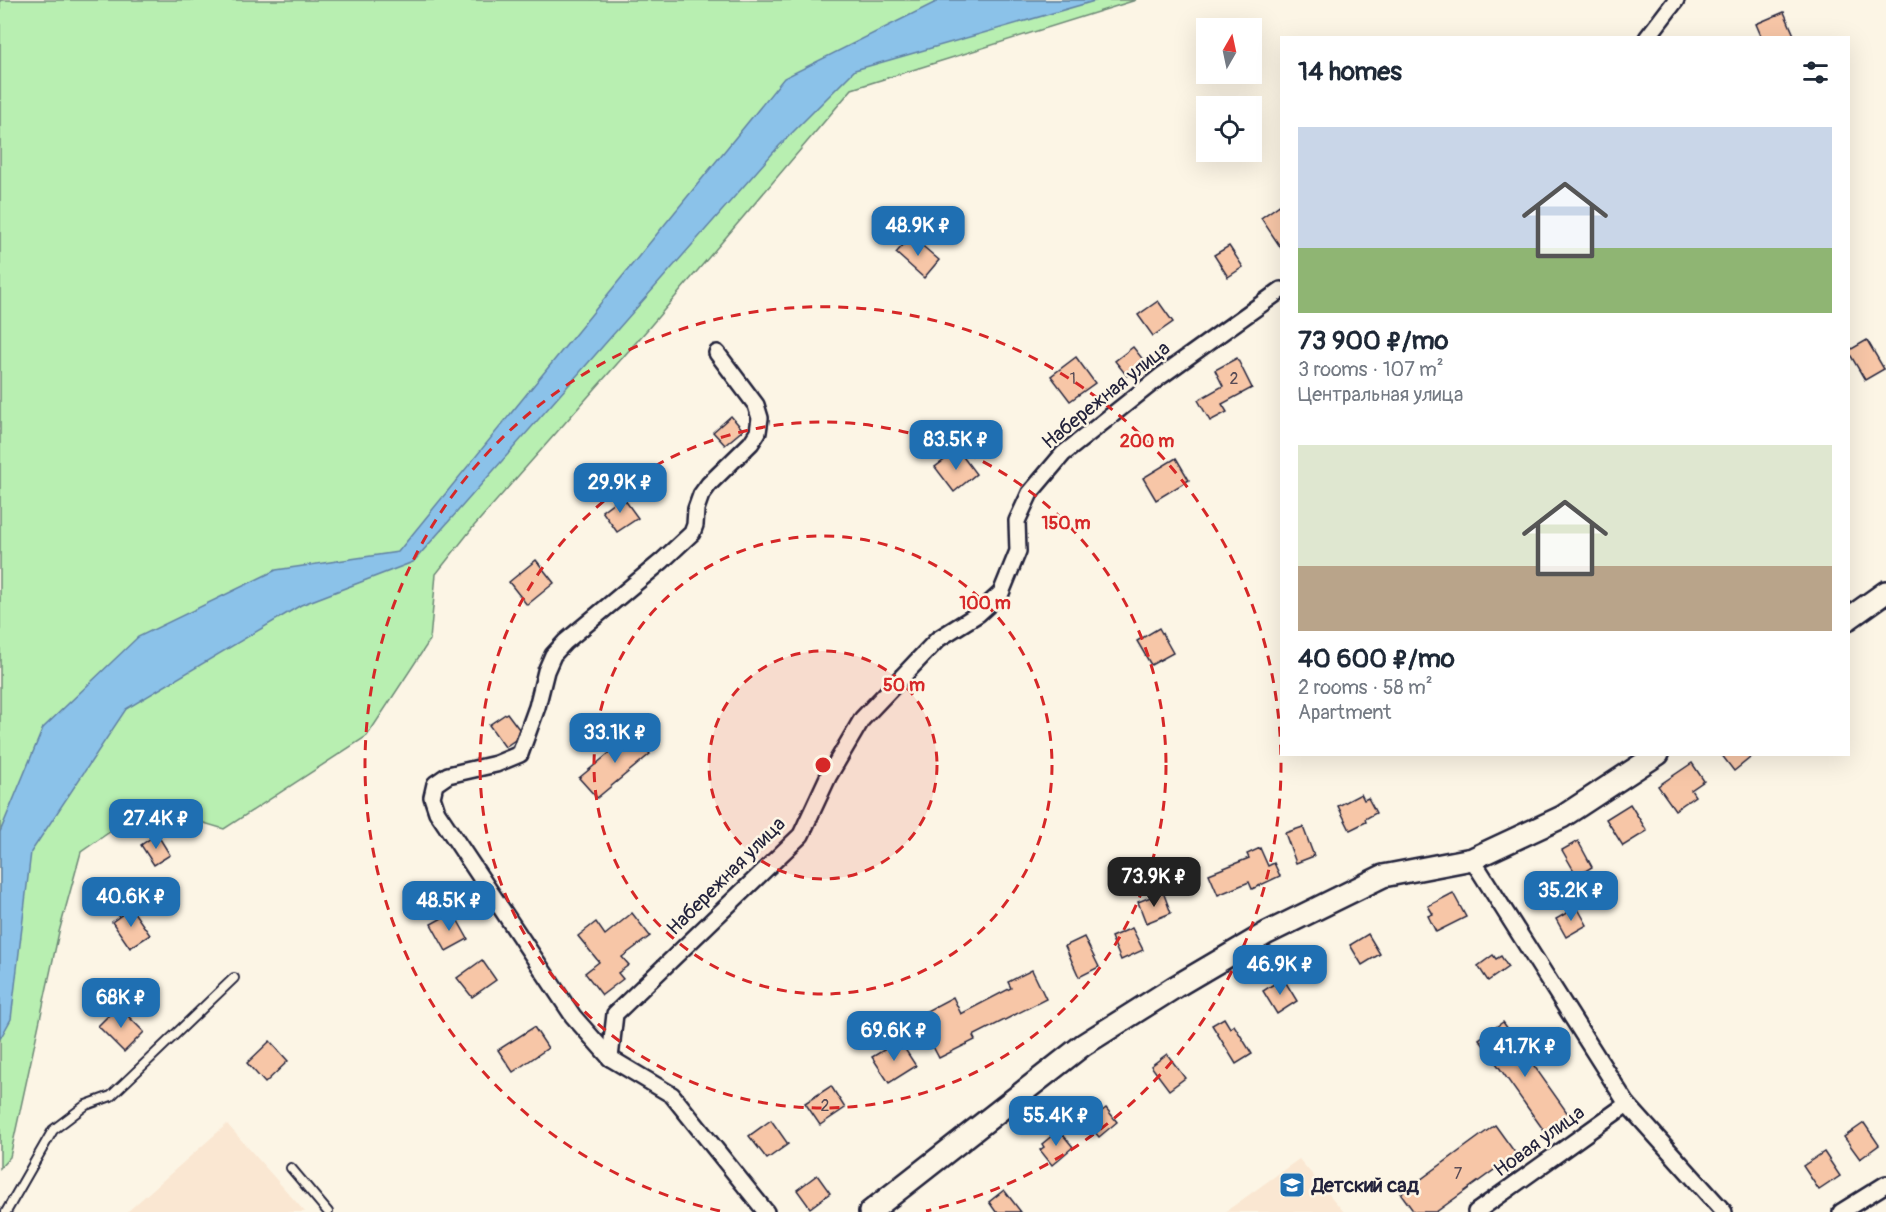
<!DOCTYPE html>
<html lang="en">
<head>
<meta charset="utf-8">
<style>
  :root { --surface:#fff; --page:#f2f2f3; --text:#1f2937; --muted:#747a83; --accent:#1f6fb2 }
  body { margin:0; font-family:Pangolin,sans-serif; background:var(--page); color:var(--text); height:100vh; display:flex; flex-direction:column; font-size:22px; white-space:nowrap }
  * { box-sizing:border-box; margin:0 }
  p { font-size:20px; color:var(--muted) }
  .icon { flex:none; width:33px; height:33px; fill:none; stroke:currentColor; stroke-width:2; stroke-linecap:round; stroke-linejoin:round }
  .map { position:relative; flex:1; overflow:hidden }
  .panel { position:absolute; left:1280px; top:36px; width:570px; height:720px; display:flex; flex-direction:column; background:var(--surface); border-radius:0px; box-shadow:0 6px 24px #0002 }
  .panel>* { flex:none }
  .needle { width:39px; rotate:9deg }
  .controls { position:absolute; left:1196px; top:18px; display:grid; gap:12px }
  .controls a { display:grid; place-items:center; width:66px; height:66px; border-radius:0px; background:var(--surface); box-shadow:0 6px 24px #0002; font-size:30px }
  .price { position:absolute; translate:-50% -51px; padding:0 14px; border-radius:12px; background:var(--accent); color:#fff; font-size:20px; line-height:39px; filter:drop-shadow(0 2px 3px #0008) }
  .price::after { content:''; position:absolute; left:50%; top:36px; width:18px; height:14px; margin-left:-9px; background:inherit; clip-path:polygon(0 0,100% 0,50% 100%) }
  .price.current { background:#222; color:#fff }
  ul { padding:0; list-style:none }
  li { display:grid; align-content:center; gap:12px; height:318px; padding:0 18px }
  li span { display:grid; place-items:center; height:186px; border-radius:0px; color:#555 }
  li>.icon { margin-inline-start:auto }
  span .icon { width:108px; height:108px; fill:#fffc; stroke-width:1 }
  li b { font-size:26px }
  h2 { display:flex; justify-content:space-between; align-items:center; height:72px; padding:0 18px; font-size:26px }
  .map>svg:first-child { display:block }
</style>
</head>
<body>
<div class="map">
<svg width="1886" height="1212" viewBox="0 0 1886 1212">
  <rect width="100%" height="100%" fill="#fcf5e5"/>
  <filter id="ink" filterUnits="userSpaceOnUse"><feTurbulence type="fractalNoise" baseFrequency=".0167" numOctaves="2"/><feDisplacementMap in="SourceGraphic" scale="12" xChannelSelector="R" yChannelSelector="G"/><feConvolveMatrix kernelMatrix="1 2 1 2 8 2 1 2 1" color-interpolation-filters="sRGB"/></filter>
  <g filter="url(#ink)">
    <g fill="#fae7d2">
      <polygon points="227,1124 305,1212 127,1212"/>
      <polygon points="1299,1159 1344,1212 1225,1212"/>
    </g>
    <polygon fill="#b8efb1" stroke="#6d8876" stroke-width="1.5" points="0,0 1136,0 852,89 647,330 474,526 436,574 430,640 367,736 224,829 147,806 81,852 59,932 10,1157 0,1168"/>
    <polygon fill="#8bc2e9" stroke="#6182a3" stroke-width="1.5" points="940,0 1098,0 855,70 779,146 413,562 301,605 126,709 31,852 11,1019 0,1039 0,832 43,728 138,637 276,570 398,552 784,78"/>
    <g fill="#f7c6a7" stroke="#22223b" stroke-width="1.5">
      <polygon points="1784,12 1794,35 1788,38 1762,38 1756,24"/>
      <polygon points="1281,204 1281,248 1261,218"/>
      <polygon points="911,236 939,260 924,278 896,253"/>
      <polygon points="1229,246 1243,267 1228,277 1214,255"/>
      <polygon points="1158,301 1173,322 1153,336 1138,315"/>
      <polygon points="1867,340 1884,369 1865,380 1848,351"/>
      <polygon points="1133,347 1145,362 1127,376 1115,361"/>
      <polygon points="1076,357 1095,383 1070,401 1051,376"/>
      <polygon points="1237,358 1252,388 1222,404 1227,412 1210,421 1198,400 1223,386 1215,370"/>
      <polygon points="731,416 743,430 725,445 713,432"/>
      <polygon points="958,450 976,474 954,492 935,467"/>
      <polygon points="1176,458 1189,480 1156,500 1143,478"/>
      <polygon points="622,496 638,518 617,532 602,511"/>
      <polygon points="536,560 554,583 527,605 509,582"/>
      <polygon points="1159,628 1173,653 1151,665 1137,641"/>
      <polygon points="507,713 519,729 515,740 505,747 489,725"/>
      <polygon points="629,728 650,754 597,798 579,778 613,750 609,745"/>
      <polygon points="1721,754 1755,754 1734,771"/>
      <polygon points="1692,763 1704,781 1691,790 1695,796 1675,810 1658,786"/>
      <polygon points="1361,794 1364,800 1368,798 1376,813 1365,819 1366,822 1350,830 1338,806"/>
      <polygon points="1630,804 1647,831 1623,846 1606,819"/>
      <polygon points="1303,827 1314,856 1296,863 1285,833"/>
      <polygon points="157,834 170,855 154,865 141,845"/>
      <polygon points="1578,841 1592,867 1577,876 1562,850"/>
      <polygon points="1260,848 1268,866 1274,863 1280,876 1252,889 1249,882 1218,895 1209,874 1249,858 1247,854"/>
      <polygon points="1163,892 1171,913 1146,923 1138,902"/>
      <polygon points="1453,893 1466,917 1436,932 1428,916 1433,914 1428,906"/>
      <polygon points="1577,907 1587,925 1566,937 1556,919"/>
      <polygon points="131,908 150,935 130,948 112,922"/>
      <polygon points="453,912 468,939 446,951 431,924"/>
      <polygon points="632,913 650,936 622,957 629,965 618,973 623,979 602,995 585,973 599,962 578,936 596,922 605,935"/>
      <polygon points="1132,928 1143,950 1121,960 1111,937"/>
      <polygon points="1368,934 1380,954 1362,965 1350,945"/>
      <polygon points="1084,937 1099,967 1079,977 1065,946"/>
      <polygon points="1493,955 1496,959 1501,956 1508,967 1488,981 1478,966"/>
      <polygon points="482,960 496,980 472,997 457,978"/>
      <polygon points="1032,970 1046,999 973,1036 975,1040 939,1058 917,1016 953,997 961,1014 1011,988 1008,982"/>
      <polygon points="1283,978 1297,1001 1277,1014 1263,991"/>
      <polygon points="118,1006 144,1032 124,1052 98,1026"/>
      <polygon points="1224,1018 1230,1028 1234,1025 1252,1054 1236,1064 1212,1025"/>
      <polygon points="1503,1022 1571,1118 1547,1135 1479,1039"/>
      <polygon points="534,1027 548,1048 513,1072 498,1050"/>
      <polygon points="270,1041 288,1061 265,1083 247,1063"/>
      <polygon points="894,1044 898,1049 903,1046 916,1066 889,1083 872,1057"/>
      <polygon points="1167,1054 1185,1078 1169,1090 1151,1066"/>
      <polygon points="831,1086 845,1108 820,1125 805,1103"/>
      <polygon points="1106,1108 1117,1122 1099,1137 1087,1123"/>
      <polygon points="771,1120 788,1144 767,1159 749,1136"/>
      <polygon points="1864,1123 1879,1145 1860,1159 1844,1137"/>
      <polygon points="1495,1125 1516,1154 1436,1212 1414,1212 1401,1194"/>
      <polygon points="1059,1130 1073,1147 1052,1165 1040,1150 1044,1147 1042,1144"/>
      <polygon points="1824,1152 1840,1176 1819,1190 1803,1166"/>
      <polygon points="817,1175 830,1193 810,1208 797,1190"/>
      <polygon points="1004,1190 1021,1212 996,1212 989,1202"/>
    </g>
    <g fill="none" stroke-linecap="round" stroke-linejoin="round">
      <g stroke="#22223b" stroke-width="12">
        <g id="lane">
          <polyline points="291,1168 328,1212"/>
          <polyline points="6,1212 53,1130 86,1105 111,1096 234,978"/>
        </g>
      </g>
      <g stroke="#22223b" stroke-width="20">
        <g id="street">
          <polyline points="1647,38 1676,0"/>
          <polyline points="717,353 756,405 760,418 758,432 751,443 709,484 701,495 696,509 695,525 692,533 662,561 565,642 553,655 546,671 537,707 520,754 496,764 448,775 435,784 432,797 437,812 573,1016 610,1058 672,1095 766,1212"/>
          <polyline points="1472,859 1627,1104 1724,1212"/>
          <polyline points="610,1058 615,1014 801,835 828,777 862,719 938,639 978,614 1001,593 1018,551 1017,521 1030,493 1063,454 1161,376 1281,290"/>
          <polyline points="1476,1212 1627,1104"/>
          <polyline points="1841,1212 1886,1184"/>
        </g>
      </g>
      <g stroke="#22223b" stroke-width="26">
        <g id="secondary">
          <polyline points="1848,619 1886,592"/>
          <polyline points="870,1212 1083,1045 1175,987 1267,933 1383,876 1472,859 1562,817 1658,754"/>
        </g>
      </g>
      <use href="#lane" stroke="#fcf5e5" stroke-width="8"/>
      <use href="#street" stroke="#fcf5e5" stroke-width="15"/>
      <use href="#secondary" stroke="#fcf5e5" stroke-width="21"/>
    </g>
  </g>
  <circle cx="823" cy="765" r="114" fill="#d62828" fill-opacity=".12"/>
  <g fill="none" stroke="#d62828" stroke-width="3" stroke-dasharray="10 8">
    <circle cx="823" cy="765" r="114"/>
    <circle cx="823" cy="765" r="229"/>
    <circle cx="823" cy="765" r="343"/>
    <path d="M720 1211A458 458 0 1 1 926 1211"/>
  </g>
  <defs>
    <g id="school-square" transform="scale(1.35)"><rect x="-9" y="-9" width="18" height="18" rx="4" fill="#1f6fb2" stroke="#fcf5e5"/><path d="M0-5L7-2L0 1L-7-2ZM-4 1L0 2.5L4 1V4Q0 6-4 4Z" fill="#fff"/></g>
  </defs>
  <g fill-rule="evenodd">
    <use href="#school-square" x="1292" y="1185"/>
  </g>
  <g text-anchor="middle" dominant-baseline="central" stroke-width="5" stroke-linejoin="round" paint-order="stroke">
    <g font-size="16" fill="#574b56">
      <text x="1073" y="379">1</text>
      <text x="1234" y="379">2</text>
      <text x="825" y="1106">2</text>
      <text x="1458" y="1174">7</text>
    </g>
    <g font-size="20" fill="#22223b" stroke="#fcf5e5">
      <text transform="translate(1106 395) rotate(-39)">Набережная улица</text>
      <text transform="translate(726 876) rotate(-45)">Набережная улица</text>
      <text transform="translate(1539 1141) rotate(-36)">Новая улица</text>
    </g>
    <g font-size="20" font-weight="bold" fill="#22223b" stroke="#fcf5e5" text-anchor="start">
      <text x="1312" y="1185">Детский сад</text>
    </g>
  </g>
  <circle cx="823" cy="765" r="9" fill="#d62828" stroke="#fcf5e5" stroke-width="3"/>
  <g font-size="18" text-anchor="middle" font-weight="bold" fill="#d62828" stroke="#fcf5e5" stroke-width="5" stroke-linejoin="round" paint-order="stroke">
    <text x="1147" y="447">200 m</text>
    <text x="1066" y="529">150 m</text>
    <text x="985" y="609">100 m</text>
    <text x="904" y="691">50 m</text>
  </g>
</svg>
<div class="controls">
<a><svg class="needle" viewBox="-14 -14 28 28"><path d="M0-13l5 13h-10z" fill="#e53935"/><path d="M0 13l5-13h-10z" fill="#747a83"/></svg></a>
<a><svg class="icon" aria-label="locate" viewBox="0 0 24 24"><circle cx="12" cy="12" r="6"/><path d="M12 2v4M12 18v4M2 12h4M18 12h4"/></svg></a>
</div>
<b class="price" style="left:918px;top:257px">48.9K ₽</b>
<b class="price" style="left:956px;top:471px">83.5K ₽</b>
<b class="price" style="left:620px;top:514px">29.9K ₽</b>
<b class="price" style="left:615px;top:764px">33.1K ₽</b>
<b class="price" style="left:156px;top:850px">27.4K ₽</b>
<b class="price current" style="left:1154px;top:908px">73.9K ₽</b>
<b class="price" style="left:1571px;top:922px">35.2K ₽</b>
<b class="price" style="left:131px;top:928px">40.6K ₽</b>
<b class="price" style="left:449px;top:932px">48.5K ₽</b>
<b class="price" style="left:1280px;top:996px">46.9K ₽</b>
<b class="price" style="left:121px;top:1029px">68K ₽</b>
<b class="price" style="left:894px;top:1062px">69.6K ₽</b>
<b class="price" style="left:1525px;top:1078px">41.7K ₽</b>
<b class="price" style="left:1056px;top:1147px">55.4K ₽</b>
<section class="panel">
<h2>14 homes<svg class="icon" aria-label="filters" viewBox="0 0 24 24"><path d="M4 7h16M4 17h16"/><circle cx="9" cy="7" r="2"/><circle cx="15" cy="17" r="2"/></svg></h2>
<ul>
<li><span style="background:linear-gradient(#c9d6e8 65%,#8fb573 0)"><svg class="icon" aria-label="home" viewBox="0 0 24 24"><path d="M3 11l9-7 9 7M6 9v11h12V9"/></svg></span><div><b>73 900 ₽/mo</b><p>3 rooms · 107 m²</p><p>Центральная улица</p></div></li>
<li><span style="background:linear-gradient(#dfe7d0 65%,#b9a48a 0)"><svg class="icon" aria-label="home" viewBox="0 0 24 24"><path d="M3 11l9-7 9 7M6 9v11h12V9"/></svg></span><div><b>40 600 ₽/mo</b><p>2 rooms · 58 m²</p><p>Apartment</p></div></li>
</ul>
</section>
</div>
</body>
</html>
